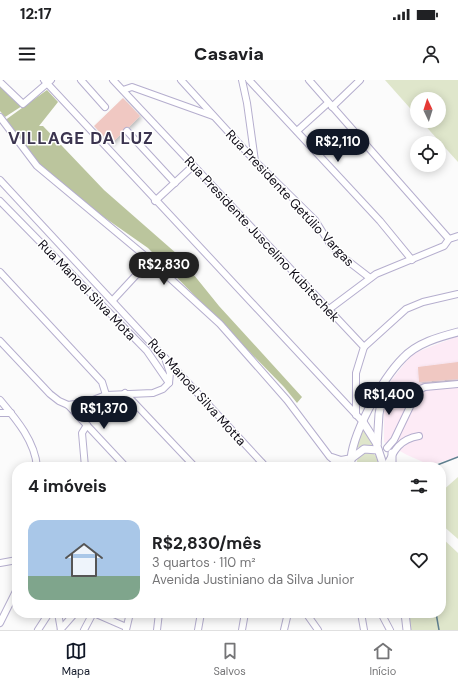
<!DOCTYPE html>
<html lang="pt">
<head>
<meta charset="utf-8">
<style>
  :root { --surface:#fff; --page:#f6f6f6; --text:#202124; --muted:#757577; --line:#e0e0e0; --accent:#111827 }
  body { margin:0; font-family:"DM Sans",sans-serif; background:var(--page); color:var(--text); height:100vh; display:flex; flex-direction:column; font-size:15px; white-space:nowrap }
  * { box-sizing:border-box; margin:0 }
  p { font-size:13px; color:var(--muted) }
  .icon { flex:none; width:22px; height:22px; fill:none; stroke:currentColor; stroke-width:2; stroke-linecap:round; stroke-linejoin:round }
  .map { position:relative; flex:1; overflow:hidden }
  .drawer { position:absolute; left:12px; top:382px; width:434px; height:156px; display:flex; flex-direction:column; background:var(--surface); border-radius:16px; box-shadow:0 2px 10px #0003 }
  .drawer>* { flex:none }
  .needle { width:26px; rotate:356deg }
  .fabs { position:absolute; left:410px; top:12px; display:grid; gap:8px }
  .fabs a { display:grid; place-items:center; width:36px; height:36px; border-radius:50%; background:var(--surface); box-shadow:0 2px 10px #0003; font-size:20px }
  .price { position:absolute; translate:-50% -34px; padding:0 9px; border-radius:14px; background:var(--accent); color:#fff; font-size:13px; line-height:26px; filter:drop-shadow(0 1px 2px #0008) }
  .price::after { content:''; position:absolute; left:50%; top:24px; width:12px; height:9px; margin-left:-6px; background:inherit; clip-path:polygon(0 0,100% 0,50% 100%) }
  .price.selected { background:#222; color:#fff }
  ul { padding:0; list-style:none }
  li { display:flex; align-items:center; gap:12px; height:100px; padding:0 16px }
  li+li { border-top:1px solid var(--line) }
  li span { display:grid; place-items:center; flex:none; width:112px; height:80px; border-radius:12px; color:#555 }
  li>.icon { margin-inline-start:auto }
  span .icon { width:48px; height:48px; fill:#fffc; stroke-width:1 }
  li b { font-size:17px }
  h2 { display:flex; justify-content:space-between; align-items:center; height:48px; padding:0 16px; font-size:17px }
  .status { display:flex; justify-content:space-between; align-items:center; height:28px; padding:0 20px; background:var(--surface); direction:ltr }
  .status svg { height:11px; fill:currentColor }
  header { display:flex; justify-content:space-between; align-items:center; height:52px; padding:0 16px; background:var(--surface); font-size:18px; font-weight:800 }
  .tabs { display:flex; justify-content:space-around; align-items:center; height:56px; border-top:1px solid var(--line); background:var(--surface); font-size:11px; color:var(--muted) }
  .tabs a { display:grid; justify-items:center; gap:2px }
  .tabs .selected { color:var(--accent) }
  .map>svg:first-child { display:block }
</style>
</head>
<body>
<div class="status"><b>12:17</b><svg viewBox="0 0 49 12"><path d="M0 12V9h3v3zM5 12V6h3v6zM10 12V3h3v9zM15 12V0h3v12zM26 1h20v11H26zM47 4h2v5h-2z"/></svg></div>
<header><svg class="icon" aria-label="menu" viewBox="0 0 24 24"><path d="M4 6h16M4 12h16M4 18h16"/></svg>Casavia<svg class="icon" aria-label="person" viewBox="0 0 24 24"><circle cx="12" cy="8" r="4"/><path d="M4 21q1-7 8-7t8 7"/></svg></header>
<div class="map">
<svg width="458" height="550" viewBox="0 0 458 550">
  <defs>
    <filter id="shadow"><feDropShadow dx="2" dy="2" stdDeviation="2" flood-color="#0004"/></filter>
  </defs>
  <rect width="100%" height="100%" fill="#fbfbfb"/>
  <polygon fill="#fdebf6" points="458,256 458,377 430,385 407,375 384,362 384,333 390,302 412,274"/>
  <g fill="#dfe6cb">
    <polygon points="385,0 458,0 458,82 421,41 439,41 439,19 417,19 417,36"/>
    <polygon points="363,348 374,365 355,368"/>
    <polygon points="372,372 376,376 379,387 356,387 358,376 362,373"/>
    <polygon points="458,397 458,459 441,444 441,412"/>
    <polygon points="441,457 458,473 458,550 411,550 408,533 441,533"/>
  </g>
  <g fill="#bbc59d">
    <polygon points="0,6 22,26 5,37 0,31"/>
    <polygon points="47,10 58,22 39,46 43,46 104,110 177,174 219,226 302,317 297,323 284,307 148,168 78,119 39,85 4,41"/>
  </g>
  <g fill="none" stroke-linecap="round" stroke-linejoin="round">
    <g stroke="#608090" stroke-width="1.5">
      <polyline points="432,387 458,377"/>
      <polyline points="436,533 439,550"/>
    </g>
  </g>
  <g fill="#f0c8c2" filter="url(#shadow)">
    <polygon points="123,18 140,36 129,47 124,48 123,52 111,64 94,46"/>
    <polygon points="458,282 458,299 419,302 418,287"/>
  </g>
  <g fill="none" stroke-linecap="round" stroke-linejoin="round">
    <g stroke="#b5aece" stroke-width="8">
      <g id="minor">
        <polyline points="44,0 363,342"/>
        <polyline points="81,0 105,27"/>
        <polyline points="113,0 364,267 356,293 356,335"/>
        <polyline points="181,0 255,81 315,140 330,164 344,178 370,198"/>
        <polyline points="242,0 247,23 255,81"/>
        <polyline points="249,0 380,141 412,180"/>
        <polyline points="309,0 449,159"/>
        <polyline points="0,2 23,24 51,0"/>
        <polyline points="123,10 132,7 213,36"/>
        <polyline points="332,27 360,0"/>
        <polyline points="0,37 37,86 150,180 220,244 287,320 330,377 342,387"/>
        <polyline points="127,51 175,103"/>
        <polyline points="297,51 328,23"/>
        <polyline points="0,100 266,387"/>
        <polyline points="0,121 147,271 169,303"/>
        <polyline points="155,121 193,86"/>
        <polyline points="0,192 102,302 106,315"/>
        <polyline points="113,220 150,180"/>
        <polyline points="328,230 376,194 444,166 449,159 458,156"/>
        <polyline points="0,261 50,314 59,321 68,325 126,387"/>
        <polyline points="364,267 406,229 423,222 458,214"/>
        <polyline points="125,313 195,387"/>
        <path d="M 0,320 C 16,339 35,361 37,387"/>
        <polyline points="68,325 88,322 106,315 153,313 163,309 169,303 170,293 165,278"/>
        <polyline points="0,333 11,333"/>
        <polyline points="387,368 394,360 418,310 425,307 458,304"/>
        <polyline points="332,377 341,380 352,378"/>
        <polyline points="85,387 82,353 87,345"/>
        <polyline points="255,387 262,383"/>
        <path d="M 386,387 C 394,370 400,359 419,356"/>
        <polyline points="0,483 17,480"/>
        <polyline points="58,533 61,550"/>
        <polyline points="94,533 126,547"/>
        <polyline points="306,533 318,550"/>
        <polyline points="361,533 364,550"/>
        <polyline points="381,533 390,550"/>
        <polyline points="0,543 17,509"/>
        <polyline points="61,549 75,533"/>
        <polyline points="38,550 49,533"/>
        <polyline points="84,550 93,533"/>
        <polyline points="126,550 130,533"/>
        <polyline points="157,550 159,533"/>
        <polyline points="198,550 201,533"/>
        <polyline points="242,550 245,533"/>
        <polyline points="284,550 288,533"/>
      </g>
    </g>
    <g stroke="#b5aece" stroke-width="9">
      <g id="major">
        <polyline points="363,342 377,364"/>
        <polyline points="392,373 392,387"/>
        <polyline points="352,378 364,369 378,370"/>
        <path d="M 351,387 C 348,359 383,298 403,278 C 417,263 439,257 458,252"/>
        <polyline points="384,387 377,366 379,334 384,308"/>
        <polyline points="405,533 407,550"/>
      </g>
    </g>
    <use href="#minor" stroke="#fff" stroke-width="6"/>
    <use href="#major" stroke="#fff" stroke-width="7"/>
  </g>
  <g text-anchor="middle" dominant-baseline="central" stroke-width="3" stroke-linejoin="round" paint-order="stroke">
    <g font-size="13" fill="#0e0b16" stroke="#fff">
      <text transform="translate(290 118) rotate(47)">Rua Presidente Getúlio Vargas</text>
      <text transform="translate(262 159) rotate(47)">Rua Presidente Juscelino Kubitschek</text>
      <text transform="translate(87 210) rotate(46)">Rua Manoel Silva Mota</text>
      <text transform="translate(197 312) rotate(48)">Rua Manoel Silva Motta</text>
    </g>
    <g font-size="17" font-weight="bold" letter-spacing="1" fill="#3b344f" stroke="#fff">
      <text x="81" y="58">VILLAGE DA LUZ</text>
    </g>
  </g>
</svg>
<div class="fabs">
<a><svg class="needle" viewBox="-14 -14 28 28"><path d="M0-13l5 13h-10z" fill="#e53935"/><path d="M0 13l5-13h-10z" fill="#757577"/></svg></a>
<a><svg class="icon" aria-label="locate" viewBox="0 0 24 24"><circle cx="12" cy="12" r="6"/><path d="M12 2v4M12 18v4M2 12h4M18 12h4"/></svg></a>
</div>
<b class="price" style="left:338px;top:83px">R$2,110</b>
<b class="price selected" style="left:164px;top:206px">R$2,830</b>
<b class="price" style="left:389px;top:336px">R$1,400</b>
<b class="price" style="left:104px;top:350px">R$1,370</b>
<section class="drawer">
<h2>4 imóveis<svg class="icon" aria-label="filters" viewBox="0 0 24 24"><path d="M4 7h16M4 17h16"/><circle cx="9" cy="7" r="2"/><circle cx="15" cy="17" r="2"/></svg></h2>
<ul>
<li><span style="background:linear-gradient(#a9c7e8 70%,#7fa58c 0)"><svg class="icon" aria-label="home" viewBox="0 0 24 24"><path d="M3 11l9-7 9 7M6 9v11h12V9"/></svg></span><div><b>R$2,830/mês</b><p>3 quartos · 110 m²</p><p>Avenida Justiniano da Silva Junior</p></div><svg class="icon" aria-label="heart" viewBox="0 0 24 24"><path d="M12 20l-8-8c-3-5 5-10 8-4 3-6 11-1 8 4z"/></svg></li>
</ul>
</section>
</div>
<nav class="tabs">
<a class="selected"><svg class="icon" aria-label="map" viewBox="0 0 24 24"><path d="M3 6l6-2 6 2 6-2v14l-6 2-6-2-6 2zM9 4v14M15 6v14"/></svg>Mapa</a>
<a><svg class="icon" aria-label="saved" viewBox="0 0 24 24"><path d="M7 4h10v16l-5-4-5 4z"/></svg>Salvos</a>
<a><svg class="icon" aria-label="home" viewBox="0 0 24 24"><path d="M3 11l9-7 9 7M6 9v11h12V9"/></svg>Início</a>
</nav>
</body>
</html>
